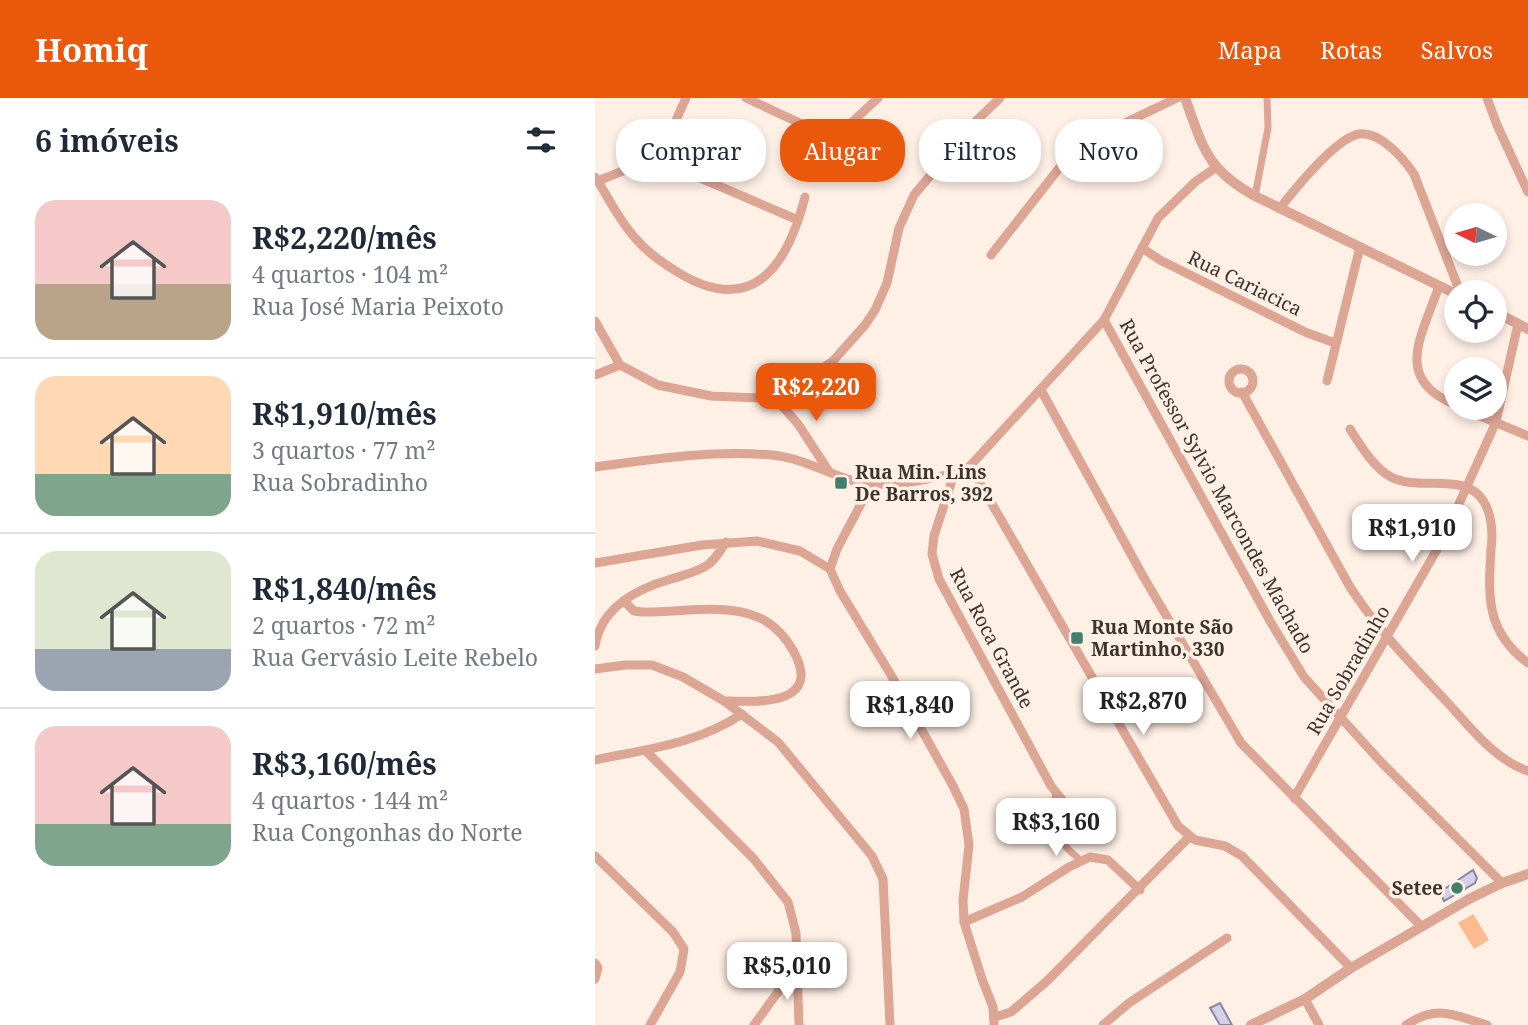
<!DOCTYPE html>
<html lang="pt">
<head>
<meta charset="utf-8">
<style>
  :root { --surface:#fff; --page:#f2f2f3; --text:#1f2937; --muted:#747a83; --line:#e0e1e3; --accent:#ea580c }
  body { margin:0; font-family:"Noto Serif",serif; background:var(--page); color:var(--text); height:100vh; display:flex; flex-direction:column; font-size:26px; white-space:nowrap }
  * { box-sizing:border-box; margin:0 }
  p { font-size:23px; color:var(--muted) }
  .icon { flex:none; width:38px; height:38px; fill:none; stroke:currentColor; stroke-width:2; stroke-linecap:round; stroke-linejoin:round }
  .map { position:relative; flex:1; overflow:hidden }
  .side { display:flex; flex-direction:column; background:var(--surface); width:595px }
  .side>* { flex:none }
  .guide { position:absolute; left:21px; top:21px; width:665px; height:63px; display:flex; gap:14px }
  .needle { width:46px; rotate:275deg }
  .controls { position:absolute; left:849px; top:105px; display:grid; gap:14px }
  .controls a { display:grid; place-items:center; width:63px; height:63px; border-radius:50%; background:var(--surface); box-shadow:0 4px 10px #0003; font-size:35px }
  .price { position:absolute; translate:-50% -60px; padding:0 16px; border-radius:14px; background:#fff; color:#222; font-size:23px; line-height:46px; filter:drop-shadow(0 2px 4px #0008) }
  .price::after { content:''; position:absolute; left:50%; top:42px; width:21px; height:16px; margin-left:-10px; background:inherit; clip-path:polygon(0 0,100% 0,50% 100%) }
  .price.on { background:var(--accent); color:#fff }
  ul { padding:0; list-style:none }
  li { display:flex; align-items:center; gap:21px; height:175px; padding:0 35px }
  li+li { border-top:2px solid var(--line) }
  li span { display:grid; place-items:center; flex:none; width:196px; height:140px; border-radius:21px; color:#555 }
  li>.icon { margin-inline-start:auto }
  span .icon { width:84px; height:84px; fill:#fffc; stroke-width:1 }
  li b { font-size:30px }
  h2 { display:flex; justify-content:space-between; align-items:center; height:84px; padding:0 35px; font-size:30px }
  .chip { padding:0 24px; border-radius:28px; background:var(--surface); box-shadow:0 4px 10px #0003; font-size:24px; line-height:63px }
  .chip.on { background:var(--accent); color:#fff }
  header { display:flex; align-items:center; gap:42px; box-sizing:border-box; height:98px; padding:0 35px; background:var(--accent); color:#fff }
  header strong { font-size:33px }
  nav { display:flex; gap:38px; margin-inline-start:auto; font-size:24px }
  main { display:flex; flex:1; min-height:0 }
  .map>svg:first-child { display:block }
</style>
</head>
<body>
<header>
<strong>Homiq</strong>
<nav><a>Mapa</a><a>Rotas</a><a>Salvos</a></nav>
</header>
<main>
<section class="side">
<h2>6 imóveis<svg class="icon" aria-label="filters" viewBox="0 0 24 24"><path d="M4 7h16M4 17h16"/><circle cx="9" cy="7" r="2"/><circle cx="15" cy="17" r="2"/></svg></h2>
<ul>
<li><span style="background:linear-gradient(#f6c9c9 60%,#b9a48a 0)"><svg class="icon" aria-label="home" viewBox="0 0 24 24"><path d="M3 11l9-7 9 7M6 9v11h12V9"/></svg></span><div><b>R$2,220/mês</b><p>4 quartos · 104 m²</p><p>Rua José Maria Peixoto</p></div></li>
<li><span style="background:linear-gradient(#ffd9b3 70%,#7fa58c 0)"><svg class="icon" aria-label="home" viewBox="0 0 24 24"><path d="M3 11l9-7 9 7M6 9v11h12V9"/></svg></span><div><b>R$1,910/mês</b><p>3 quartos · 77 m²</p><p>Rua Sobradinho</p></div></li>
<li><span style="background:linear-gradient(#dfe7d0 70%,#9aa5b1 0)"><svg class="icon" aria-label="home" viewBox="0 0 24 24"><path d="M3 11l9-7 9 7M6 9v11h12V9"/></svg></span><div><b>R$1,840/mês</b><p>2 quartos · 72 m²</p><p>Rua Gervásio Leite Rebelo</p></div></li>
<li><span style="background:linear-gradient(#f6c9c9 70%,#7fa58c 0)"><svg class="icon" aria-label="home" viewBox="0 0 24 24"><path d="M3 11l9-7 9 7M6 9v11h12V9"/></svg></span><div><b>R$3,160/mês</b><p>4 quartos · 144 m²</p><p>Rua Congonhas do Norte</p></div></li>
</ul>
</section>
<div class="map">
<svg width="933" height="927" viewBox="0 0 933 927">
  <rect width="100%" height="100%" fill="#fff0e6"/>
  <polygon fill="#fbbb8e" points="878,816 894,842 879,851 863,825"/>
  <g fill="#d2d0ea" stroke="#88879e" stroke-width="2">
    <polygon points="878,772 882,780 880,785 849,803 845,794"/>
    <polygon points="625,905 637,927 625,927 615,910"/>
  </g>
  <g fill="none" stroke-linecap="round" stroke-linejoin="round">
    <g stroke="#dca594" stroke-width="7">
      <polyline points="660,98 673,30 672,0"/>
      <path d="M 461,696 C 456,713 461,738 473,751 C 477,756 482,758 486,763"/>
    </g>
    <g stroke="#dca594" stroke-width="9">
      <path d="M 91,0 C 80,25 62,53 89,73 L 203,122"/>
      <polyline points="151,0 237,40 241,39 283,0"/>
      <polyline points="892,0 902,27 933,94"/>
      <path d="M 0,79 C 14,100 24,123 42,142 C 53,155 69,166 84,175 C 159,220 193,166 210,99"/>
      <polyline points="3,83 74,54"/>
      <path d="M 685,110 C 700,91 741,40 764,36 C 785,33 808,60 819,76 L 865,194"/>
      <polyline points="547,150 565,162 710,234 740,245"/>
      <polyline points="396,157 472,60 490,44 582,0"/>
      <path d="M 844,188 C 827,238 797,281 861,307"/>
      <polyline points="509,222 675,523 709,579 786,664 907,785"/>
      <polyline points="0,223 25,267 63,287 116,298 163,300 190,297 238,263 270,227 280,212 292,185 304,130 319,97 380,24 405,0"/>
      <circle cx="646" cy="283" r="12"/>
      <polyline points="0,277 25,267"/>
      <polyline points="732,283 765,149"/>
      <polyline points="446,292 548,478 646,645 826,828"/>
      <path d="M 647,294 L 755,489 C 783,532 817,567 852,604 C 875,629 900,662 933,673"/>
      <polyline points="180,300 203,326 233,372"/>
      <polyline points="866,310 933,338"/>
      <path d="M 755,331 C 766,348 778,369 796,379 C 825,394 872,373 889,404 C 897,417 898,436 896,451 C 893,499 891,534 933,565"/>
      <polyline points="375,368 583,728 600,742 630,748 647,758 756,870"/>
      <path d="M 0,369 C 58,361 118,352 177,357 C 207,360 231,375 259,383 C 289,392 347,381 375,368 L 509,222 L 563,120 L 600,84 L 620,70"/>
      <polyline points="359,376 339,438 337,456 344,481 456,688 473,709"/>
      <polyline points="276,387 242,451 235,471 245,493 296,577 358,688 369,711 374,747 368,802 369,824 387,881 398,909 399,927"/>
      <polyline points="0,465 107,447 162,443 205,453 235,471"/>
      <path d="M 29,503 L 39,513 L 47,514 C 85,515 130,504 165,520 C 180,527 191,540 199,554 C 227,607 165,604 131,603"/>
      <path d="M 0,548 C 6,510 39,492 73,482 C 87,477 102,475 114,466 C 121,460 126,452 131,444"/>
      <polyline points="0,571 30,567 57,567 88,579 129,603 183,644 277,758 288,781 295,927"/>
      <polyline points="51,653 158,760 193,804 201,835 204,927"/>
      <path d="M 0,662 C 52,651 102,646 147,616"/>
      <polyline points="699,700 848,441 901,324 923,226"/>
      <polyline points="0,758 78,834 89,851 85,874 55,927"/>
      <polyline points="369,824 427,799 474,769 495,759 513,762 545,792"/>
      <polyline points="0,865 3,870 0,881"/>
      <polyline points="710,901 724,927"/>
      <polyline points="400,919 416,914 452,883 594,739"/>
      <polyline points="159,927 203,866"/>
      <polyline points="508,927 534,905 632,840"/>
      <path d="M 811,927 C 843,906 858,917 892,927"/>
    </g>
    <g stroke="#dca594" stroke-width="10">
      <path d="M 590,0 C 608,49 611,71 660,98 L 861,196"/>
      <polyline points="900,214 933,231"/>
      <polyline points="656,927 710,901 756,870 874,801 907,785 933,776"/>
    </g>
  </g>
  <g fill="#41806e" stroke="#fff0e6" stroke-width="2.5">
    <rect x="239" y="378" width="14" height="14" rx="3.5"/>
    <rect x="475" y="533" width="14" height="14" rx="3.5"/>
    <circle cx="862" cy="790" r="7"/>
  </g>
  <g text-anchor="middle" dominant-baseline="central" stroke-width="7" stroke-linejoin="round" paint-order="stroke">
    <g font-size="19" fill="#3d342d" stroke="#fff0e6">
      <text transform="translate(650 185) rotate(26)">Rua Cariacica</text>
      <text transform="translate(622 388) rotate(61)">Rua Professor Sylvio Marcondes Machado</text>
      <text transform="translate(397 540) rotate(62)">Rua Roca Grande</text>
      <text transform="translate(753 572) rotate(-60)">Rua Sobradinho</text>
    </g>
    <g font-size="19" font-weight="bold" fill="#3d342d" stroke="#fff0e6" text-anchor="start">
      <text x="260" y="374">Rua Min. Lins<tspan x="260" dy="22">De Barros, 392</tspan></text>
      <text x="496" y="529">Rua Monte São<tspan x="496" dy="22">Martinho, 330</tspan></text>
      <text x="848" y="790" text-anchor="end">Setee</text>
    </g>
  </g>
</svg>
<div class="controls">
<a><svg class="needle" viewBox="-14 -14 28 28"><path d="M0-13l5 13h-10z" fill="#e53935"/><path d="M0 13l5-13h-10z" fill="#747a83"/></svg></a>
<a><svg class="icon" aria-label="locate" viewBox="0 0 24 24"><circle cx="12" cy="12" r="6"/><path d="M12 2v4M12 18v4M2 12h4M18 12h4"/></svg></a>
<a><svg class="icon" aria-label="layers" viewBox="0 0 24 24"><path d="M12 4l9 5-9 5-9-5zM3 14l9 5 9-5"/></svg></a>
</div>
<b class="price on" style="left:221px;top:325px">R$2,220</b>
<b class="price" style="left:817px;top:466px">R$1,910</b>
<b class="price" style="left:548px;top:639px">R$2,870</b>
<b class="price" style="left:315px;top:643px">R$1,840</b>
<b class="price" style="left:461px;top:760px">R$3,160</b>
<b class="price" style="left:192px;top:904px">R$5,010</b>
<div class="guide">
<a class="chip">Comprar</a>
<a class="chip on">Alugar</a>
<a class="chip">Filtros</a>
<a class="chip">Novo</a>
</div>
</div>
</main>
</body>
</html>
